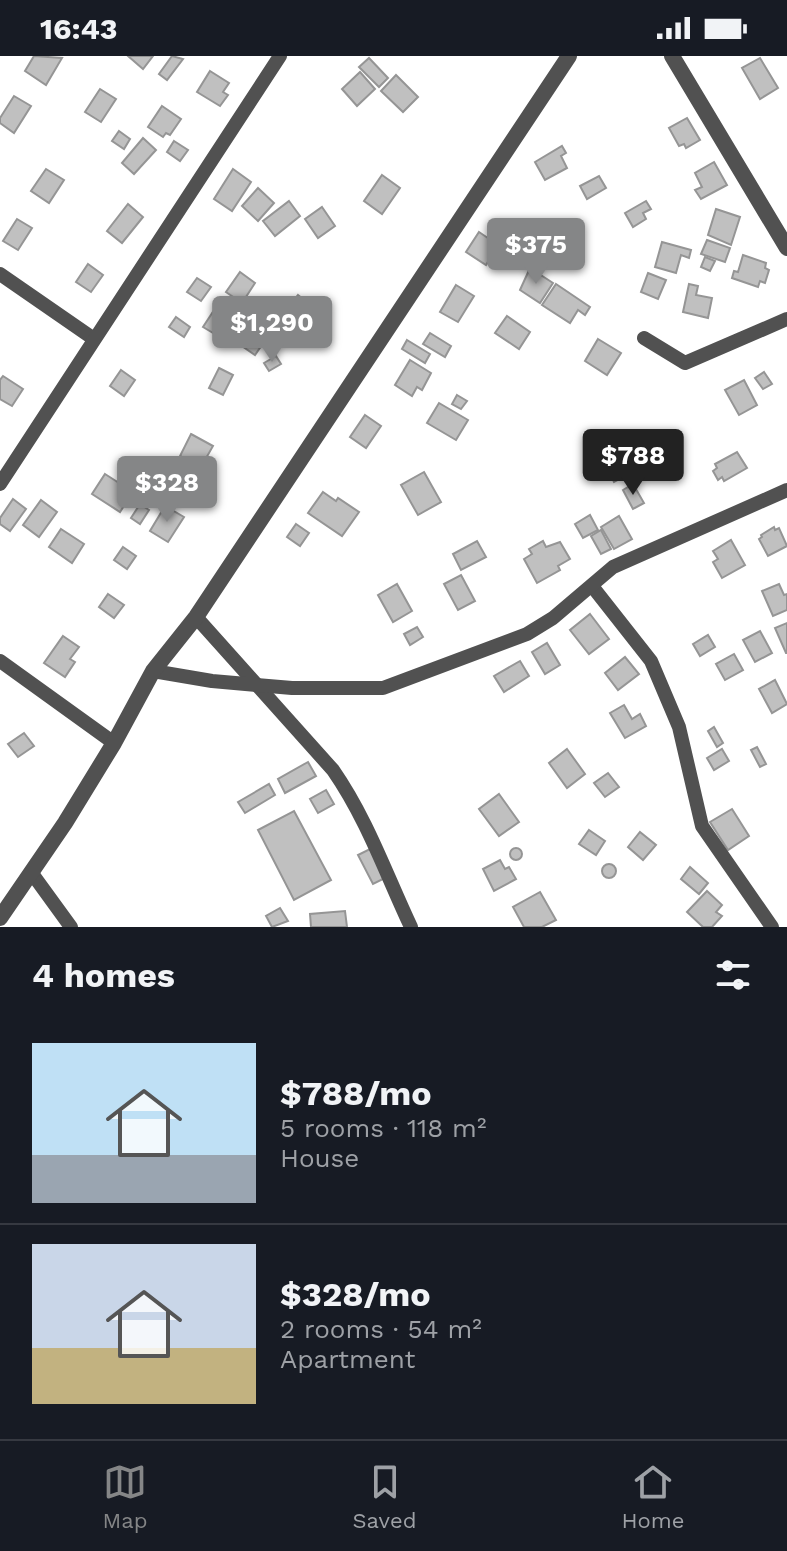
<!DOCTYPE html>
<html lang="en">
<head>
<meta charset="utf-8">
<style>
  :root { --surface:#171b24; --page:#242831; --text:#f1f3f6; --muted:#9ea1a6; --line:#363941; --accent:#858687 }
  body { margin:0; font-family:"Work Sans",sans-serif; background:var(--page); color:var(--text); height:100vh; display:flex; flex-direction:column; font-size:30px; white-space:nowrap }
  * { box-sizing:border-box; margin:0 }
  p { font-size:26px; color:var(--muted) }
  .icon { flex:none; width:44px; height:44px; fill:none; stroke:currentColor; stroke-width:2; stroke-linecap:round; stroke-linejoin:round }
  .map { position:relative; height:871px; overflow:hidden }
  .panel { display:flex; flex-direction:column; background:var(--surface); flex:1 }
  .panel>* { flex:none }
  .price { position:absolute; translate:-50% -68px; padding:0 18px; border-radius:8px; background:var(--accent); color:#fff; font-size:26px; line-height:52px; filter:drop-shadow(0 2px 4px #0008) }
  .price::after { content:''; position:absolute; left:50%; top:48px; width:24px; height:18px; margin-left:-12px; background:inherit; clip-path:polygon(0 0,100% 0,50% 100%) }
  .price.selected { background:#222; color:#fff }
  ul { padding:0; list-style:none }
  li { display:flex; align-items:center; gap:24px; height:200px; padding:0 32px }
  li+li { border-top:2px solid var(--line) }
  li span { display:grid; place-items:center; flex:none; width:224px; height:160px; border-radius:0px; color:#555 }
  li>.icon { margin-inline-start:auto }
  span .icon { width:96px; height:96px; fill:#fffc; stroke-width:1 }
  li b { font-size:34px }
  h2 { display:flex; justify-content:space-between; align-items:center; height:96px; padding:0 32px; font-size:34px }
  .status { display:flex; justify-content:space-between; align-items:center; height:56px; padding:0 40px; background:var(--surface); direction:ltr }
  .status svg { height:22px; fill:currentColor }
  .dock { display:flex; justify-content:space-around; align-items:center; height:112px; border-top:2px solid var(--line); background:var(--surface); font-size:22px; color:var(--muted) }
  .dock a { display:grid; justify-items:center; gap:4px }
  .dock .selected { color:var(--accent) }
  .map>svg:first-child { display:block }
</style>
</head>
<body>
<div class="status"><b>16:43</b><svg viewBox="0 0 49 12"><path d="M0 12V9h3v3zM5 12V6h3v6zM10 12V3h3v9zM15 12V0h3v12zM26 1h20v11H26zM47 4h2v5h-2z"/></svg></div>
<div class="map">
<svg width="787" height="871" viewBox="0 0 787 871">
  <rect width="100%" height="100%" fill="#fff"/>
  <g fill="#c0c0c0" stroke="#959595" stroke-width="2">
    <polygon points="34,0 62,2 46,29 25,15"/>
    <polygon points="128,0 153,0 143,13"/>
    <polygon points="172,0 183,3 167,24 159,18"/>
    <polygon points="369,2 388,22 379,31 359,11"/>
    <polygon points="760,2 778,32 760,43 742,12"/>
    <polygon points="210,15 229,27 223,36 228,39 220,50 197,36"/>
    <polygon points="360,16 375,33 357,50 342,33"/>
    <polygon points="396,19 418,41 403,56 381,35"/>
    <polygon points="100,33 116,43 101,66 85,56"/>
    <polygon points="14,40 31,50 14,77 0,67 0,62"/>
    <polygon points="162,50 181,63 170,79 166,77 163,81 148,71"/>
    <polygon points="687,62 700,84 686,92 684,88 679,90 669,72"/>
    <polygon points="119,75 130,83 124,93 112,85"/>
    <polygon points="143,82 156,94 134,118 122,107"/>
    <polygon points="174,85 188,94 180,105 167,96"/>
    <polygon points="562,90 566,97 561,100 567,112 545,124 535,106"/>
    <polygon points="714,106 727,129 701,143 695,134 702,131 695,117"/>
    <polygon points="46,113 64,124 49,147 31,135"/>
    <polygon points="233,113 251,126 232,155 214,143"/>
    <polygon points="382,119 400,132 382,158 364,145"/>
    <polygon points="599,120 606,132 587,143 580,130"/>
    <polygon points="258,132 274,147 258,165 242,150"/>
    <polygon points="289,145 300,160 275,180 263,165"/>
    <polygon points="646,145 651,153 643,157 646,163 633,171 625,157"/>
    <polygon points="128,148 143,161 122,187 107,175"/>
    <polygon points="322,151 335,170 318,182 305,163"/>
    <polygon points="716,153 740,161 731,189 708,179"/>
    <polygon points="17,163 32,172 18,194 3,185"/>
    <polygon points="479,176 498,189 486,209 466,196"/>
    <polygon points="707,184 730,192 725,206 701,198"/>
    <polygon points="662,186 691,194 689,202 681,199 676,217 655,211"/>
    <polygon points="743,199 766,207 765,212 769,214 765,227 760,225 758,231 732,222 734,215 738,216"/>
    <polygon points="705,201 715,205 710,215 701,211"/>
    <polygon points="88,208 103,219 91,236 76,226"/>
    <polygon points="530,212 553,227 540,247 520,234"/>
    <polygon points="240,216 255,227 242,247 226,236"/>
    <polygon points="648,217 666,224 658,243 641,236"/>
    <polygon points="197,222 211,231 201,245 187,236"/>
    <polygon points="556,228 590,251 585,259 578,254 570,267 542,249"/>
    <polygon points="689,228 698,230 696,239 712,242 708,262 683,256"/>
    <polygon points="456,229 474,240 458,266 440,256"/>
    <polygon points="298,239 314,252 300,270 284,257"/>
    <polygon points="218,248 237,260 223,283 203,271"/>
    <polygon points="507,260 530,276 519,293 495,277"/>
    <polygon points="176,261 190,271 184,281 169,271"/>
    <polygon points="250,271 266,283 255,299 239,288"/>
    <polygon points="430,277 451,290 445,301 423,288"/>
    <polygon points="598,283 621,297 607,319 585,305"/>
    <polygon points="407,284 430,298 425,307 402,293"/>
    <polygon points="276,300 281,308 269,315 264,307"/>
    <polygon points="410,304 431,317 422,334 417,331 412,340 395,329"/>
    <polygon points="219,312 233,319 223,339 209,332"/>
    <polygon points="121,314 135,324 124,340 110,330"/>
    <polygon points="764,316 772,328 763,333 755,322"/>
    <polygon points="3,320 23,333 12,350 0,343 0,324"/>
    <polygon points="744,324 757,349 739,359 725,334"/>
    <polygon points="457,339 467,345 461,353 452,348"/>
    <polygon points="439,347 468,364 456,384 427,367"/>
    <polygon points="365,359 381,370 366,392 350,381"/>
    <polygon points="654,375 674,381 672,388 652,382"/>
    <polygon points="191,378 213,390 201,411 180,400"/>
    <polygon points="645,387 659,391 656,402 642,398"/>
    <polygon points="737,396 747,412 724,425 722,421 718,424 713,415 717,412 715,408"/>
    <polygon points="620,405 627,419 614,426 607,412"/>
    <polygon points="424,416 441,446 418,459 401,429"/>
    <polygon points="105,418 133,436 120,456 92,438"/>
    <polygon points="154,421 171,429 161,452 143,444"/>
    <polygon points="633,428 644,447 633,453 623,434"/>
    <polygon points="323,436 336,445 338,442 359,456 342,480 308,457"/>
    <polygon points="13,443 26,453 10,475 0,468 0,462"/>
    <polygon points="41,444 57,456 39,481 23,469"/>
    <polygon points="140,448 149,454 140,468 131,462"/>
    <polygon points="165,450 184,461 168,486 150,475"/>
    <polygon points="590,459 598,474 583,482 575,468"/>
    <polygon points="619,460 632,483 614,493 601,471"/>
    <polygon points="296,468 309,477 300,490 287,481"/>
    <polygon points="774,471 775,474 779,472 787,490 768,500 759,483 762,481 761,479"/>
    <polygon points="61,473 84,488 72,507 49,491"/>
    <polygon points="601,474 611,493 601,498 591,480"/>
    <polygon points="731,484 745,509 722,522 713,506 718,503 713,495"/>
    <polygon points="477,485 486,501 461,514 453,498"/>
    <polygon points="543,485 546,491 560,486 570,503 558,510 560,514 537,527 524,503 532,498 529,493"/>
    <polygon points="123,491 136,500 127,513 114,504"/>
    <polygon points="461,519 475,545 458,554 444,528"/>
    <polygon points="397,528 412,555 393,566 378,539"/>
    <polygon points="779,528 784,539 787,538 787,554 773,560 762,535"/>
    <polygon points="108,538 124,549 114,562 99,551"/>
    <polygon points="590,558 609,583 589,598 570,574"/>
    <polygon points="787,567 787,597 786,597 775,572"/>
    <polygon points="417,571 423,581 410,589 404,578"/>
    <polygon points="760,575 772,597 755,606 743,584"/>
    <polygon points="708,579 715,591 700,600 693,588"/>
    <polygon points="63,580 79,591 70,603 75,606 65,621 44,607"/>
    <polygon points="547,587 560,609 545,618 532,596"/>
    <polygon points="734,598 743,614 725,624 716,608"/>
    <polygon points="625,601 639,618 618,634 605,617"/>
    <polygon points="520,605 529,620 504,636 494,620"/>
    <polygon points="775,624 787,648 772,657 759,633"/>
    <polygon points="624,649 632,663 640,658 646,670 625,682 610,657"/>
    <polygon points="714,671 723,687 717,691 708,675"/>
    <polygon points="24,677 34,690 18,701 8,688"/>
    <polygon points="757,691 766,708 760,711 751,694"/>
    <polygon points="567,693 585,718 567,732 549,707"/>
    <polygon points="722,693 729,705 714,714 707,702"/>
    <polygon points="308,706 316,720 285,737 278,723"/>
    <polygon points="608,717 619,731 605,741 594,727"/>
    <polygon points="269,728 275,739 245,757 238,746"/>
    <polygon points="326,734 334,748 318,757 310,743"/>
    <polygon points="499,738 519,766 499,780 479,753"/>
    <polygon points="732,753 749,780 728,794 710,766"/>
    <polygon points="294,755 331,824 294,844 258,774"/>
    <polygon points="589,774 605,785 596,799 579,788"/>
    <polygon points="640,776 656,789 643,804 628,791"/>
    <polygon points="372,792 387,821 373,828 358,799"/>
    <circle cx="516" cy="798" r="6"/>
    <polygon points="500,804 505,813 509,811 516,823 494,835 483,813"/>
    <circle cx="609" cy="815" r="7"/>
    <polygon points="690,811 708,827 699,838 681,823"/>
    <polygon points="707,835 722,849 716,856 722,860 712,871 703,871 687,856"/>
    <polygon points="540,836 556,864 542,871 524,871 513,851"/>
    <polygon points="280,852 288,865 272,871 266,860"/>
    <polygon points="345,855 347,871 311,871 310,858"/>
  </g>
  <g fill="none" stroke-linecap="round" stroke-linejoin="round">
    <g stroke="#515151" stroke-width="14">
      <polyline points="0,218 94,283"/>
      <polyline points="644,282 685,307 787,263"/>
      <polyline points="0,428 280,0"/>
      <polyline points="592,530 651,605 679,671 702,770 772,871"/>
      <path d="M 196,561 L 333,714 C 367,763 386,818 411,871"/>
      <polyline points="0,605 114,687"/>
      <polyline points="153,615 212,625 292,632 383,632 527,578 553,562 613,511 787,434"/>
      <polyline points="31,816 71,871"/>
    </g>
    <g stroke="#515151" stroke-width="16">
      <polyline points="672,0 787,192"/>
      <polyline points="0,862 65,767 114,687 153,615 196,561 569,0"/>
    </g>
  </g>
</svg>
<b class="price" style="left:536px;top:230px">$375</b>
<b class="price" style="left:272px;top:308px">$1,290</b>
<b class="price selected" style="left:633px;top:441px">$788</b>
<b class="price" style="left:167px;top:468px">$328</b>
</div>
<section class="panel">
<h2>4 homes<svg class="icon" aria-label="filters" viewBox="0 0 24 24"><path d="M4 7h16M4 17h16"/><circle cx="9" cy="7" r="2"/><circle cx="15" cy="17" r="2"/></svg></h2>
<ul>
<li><span style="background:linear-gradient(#bfe0f5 70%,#9aa5b1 0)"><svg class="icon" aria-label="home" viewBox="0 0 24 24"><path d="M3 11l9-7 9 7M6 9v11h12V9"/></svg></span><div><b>$788/mo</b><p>5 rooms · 118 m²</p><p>House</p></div></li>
<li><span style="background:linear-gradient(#c9d6e8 65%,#c2b280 0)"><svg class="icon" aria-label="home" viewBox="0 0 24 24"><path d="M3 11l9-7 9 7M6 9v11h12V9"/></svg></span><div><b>$328/mo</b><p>2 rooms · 54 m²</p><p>Apartment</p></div></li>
</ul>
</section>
<nav class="dock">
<a class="selected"><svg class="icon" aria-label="map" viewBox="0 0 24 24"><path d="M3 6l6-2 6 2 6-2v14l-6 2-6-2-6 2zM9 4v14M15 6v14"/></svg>Map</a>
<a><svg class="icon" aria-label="saved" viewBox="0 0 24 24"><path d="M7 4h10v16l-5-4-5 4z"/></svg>Saved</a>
<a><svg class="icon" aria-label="home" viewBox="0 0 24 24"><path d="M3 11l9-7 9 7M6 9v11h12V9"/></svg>Home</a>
</nav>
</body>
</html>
